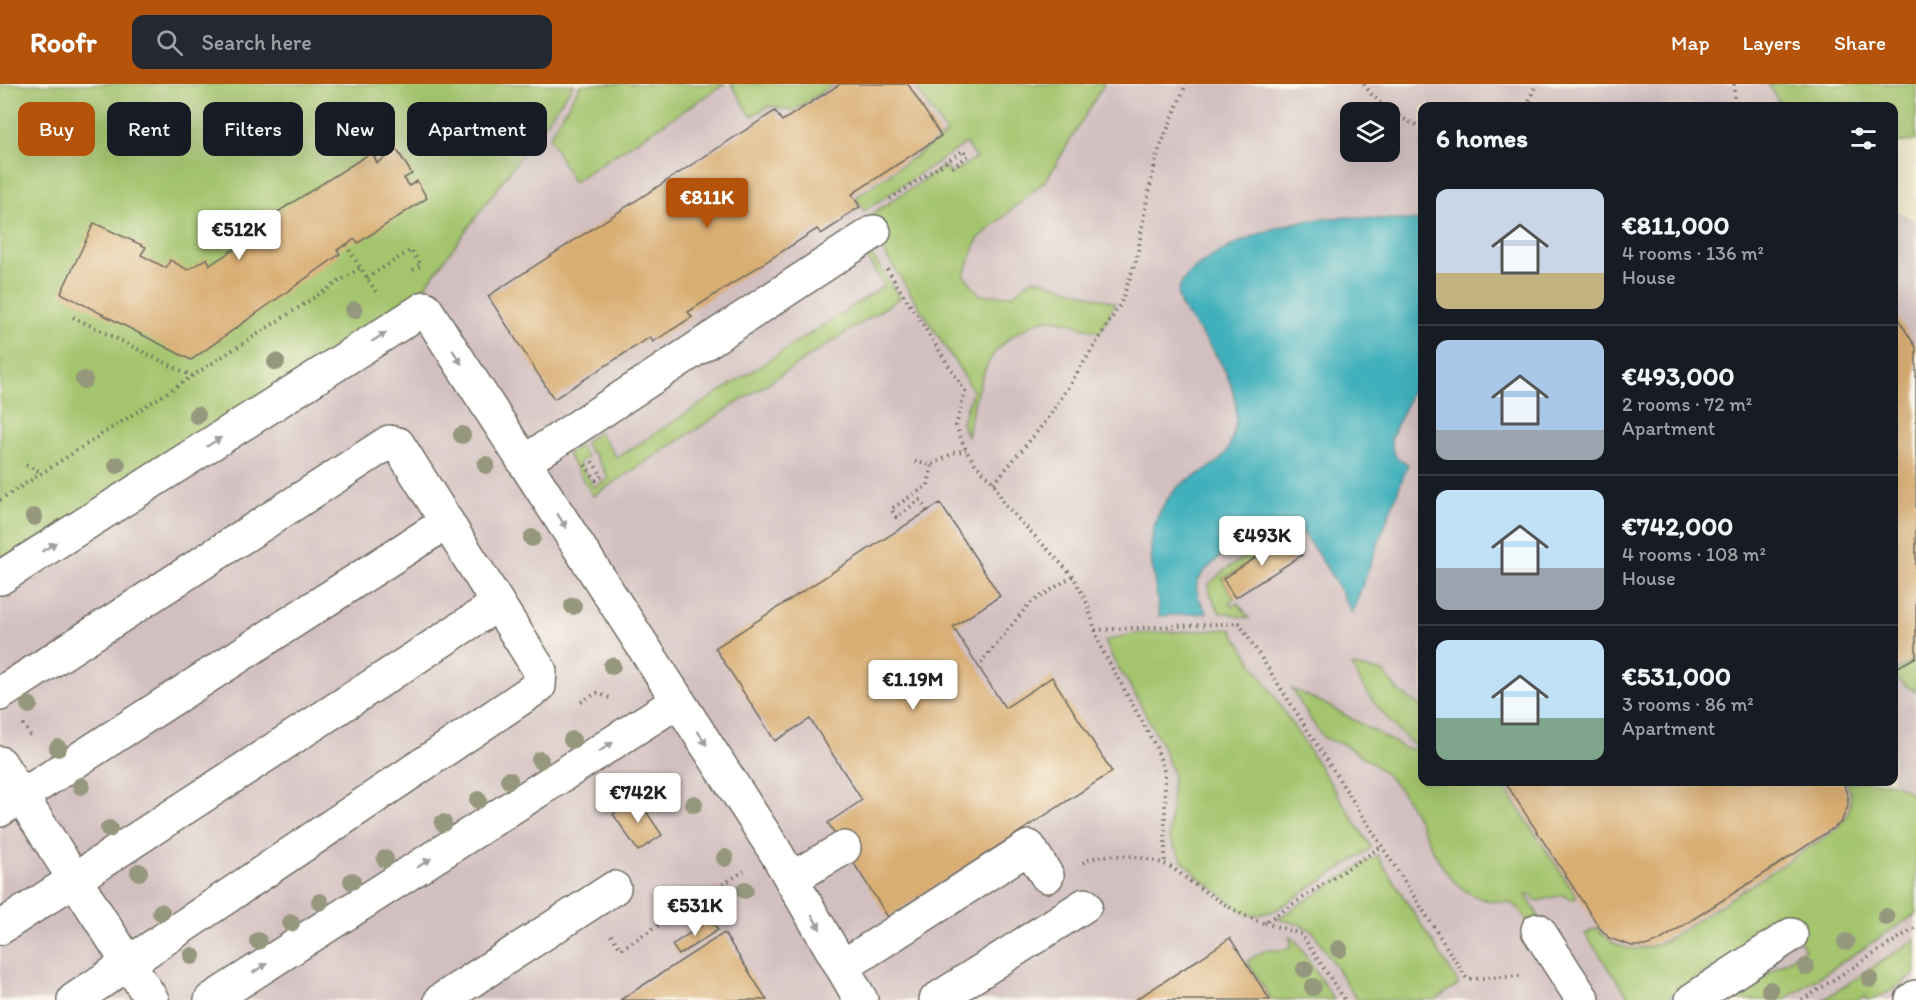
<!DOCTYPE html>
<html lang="en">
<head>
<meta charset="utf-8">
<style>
  :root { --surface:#171b24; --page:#242831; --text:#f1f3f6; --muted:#9ea1a6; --line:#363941; --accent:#b45309 }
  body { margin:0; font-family:Itim,sans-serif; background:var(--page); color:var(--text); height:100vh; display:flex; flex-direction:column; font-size:22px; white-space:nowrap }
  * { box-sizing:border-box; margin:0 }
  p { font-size:20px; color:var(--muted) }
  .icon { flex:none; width:33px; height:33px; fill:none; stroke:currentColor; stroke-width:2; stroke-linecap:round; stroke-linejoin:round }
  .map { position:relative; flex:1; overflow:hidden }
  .details { position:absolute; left:1418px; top:18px; width:480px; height:684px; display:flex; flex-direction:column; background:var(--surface); border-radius:12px; box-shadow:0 6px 24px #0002 }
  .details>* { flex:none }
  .hud { position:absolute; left:18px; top:18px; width:570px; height:54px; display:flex; gap:12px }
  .tools { position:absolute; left:1340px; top:18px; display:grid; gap:12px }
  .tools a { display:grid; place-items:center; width:60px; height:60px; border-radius:12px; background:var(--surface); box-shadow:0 6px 24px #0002; font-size:30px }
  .price { position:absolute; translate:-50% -51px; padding:0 14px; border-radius:6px; background:#fff; color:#222; font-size:20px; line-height:39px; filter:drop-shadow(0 2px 3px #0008) }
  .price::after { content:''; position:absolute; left:50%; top:36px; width:18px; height:14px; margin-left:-9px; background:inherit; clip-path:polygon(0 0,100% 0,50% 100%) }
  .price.on { background:var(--accent); color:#fff }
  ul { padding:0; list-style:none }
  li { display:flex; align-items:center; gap:18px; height:150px; padding:0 18px }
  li+li { border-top:2px solid var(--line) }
  li span { display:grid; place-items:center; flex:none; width:168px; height:120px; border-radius:12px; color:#555 }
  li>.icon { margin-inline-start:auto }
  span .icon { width:72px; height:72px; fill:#fffc; stroke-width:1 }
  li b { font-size:26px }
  h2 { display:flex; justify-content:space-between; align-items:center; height:72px; padding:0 18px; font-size:26px }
  .chip { padding:0 21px; border-radius:12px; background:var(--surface); box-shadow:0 6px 24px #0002; font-size:21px; line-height:54px }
  .chip.on { background:var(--accent); color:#fff }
  header { display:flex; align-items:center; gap:36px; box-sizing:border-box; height:84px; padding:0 30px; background:var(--accent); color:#fff }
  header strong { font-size:28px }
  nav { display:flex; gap:33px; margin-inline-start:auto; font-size:21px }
  .search { width:420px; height:54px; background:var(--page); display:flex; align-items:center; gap:15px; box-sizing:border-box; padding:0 21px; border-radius:12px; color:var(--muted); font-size:22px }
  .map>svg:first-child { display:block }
</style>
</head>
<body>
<header>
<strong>Roofr</strong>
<div class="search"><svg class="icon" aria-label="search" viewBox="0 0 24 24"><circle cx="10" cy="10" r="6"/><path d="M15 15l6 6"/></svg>Search here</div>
<nav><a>Map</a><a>Layers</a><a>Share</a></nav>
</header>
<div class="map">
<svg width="1916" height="916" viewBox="0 0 1916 916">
  <rect width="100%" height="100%" fill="#fbf7ec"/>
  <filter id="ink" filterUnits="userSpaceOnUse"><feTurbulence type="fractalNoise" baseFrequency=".0167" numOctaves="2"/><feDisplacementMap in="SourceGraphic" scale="12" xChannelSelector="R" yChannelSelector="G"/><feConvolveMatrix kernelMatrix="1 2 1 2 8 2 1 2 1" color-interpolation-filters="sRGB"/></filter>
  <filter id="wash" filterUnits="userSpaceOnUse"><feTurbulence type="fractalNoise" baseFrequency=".008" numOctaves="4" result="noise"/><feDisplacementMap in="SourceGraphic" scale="24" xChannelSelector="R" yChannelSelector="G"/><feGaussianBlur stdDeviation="1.35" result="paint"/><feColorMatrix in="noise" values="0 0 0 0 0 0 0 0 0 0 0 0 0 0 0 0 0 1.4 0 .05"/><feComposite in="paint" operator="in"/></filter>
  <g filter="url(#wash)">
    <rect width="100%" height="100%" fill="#ece6c8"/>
    <path fill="#d2bfc0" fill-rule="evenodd" d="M 574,0 L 1768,0 L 1781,22 L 1422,22 L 1422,698 L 1893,698 L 1893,124 L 1916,138 L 1916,916 L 0,916 L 0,490 L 417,213 ZM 1350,28 L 1389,28 L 1389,68 L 1350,68 Z"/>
    <g fill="#a4c56e" stroke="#68784c" stroke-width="1.5">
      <polygon points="0,0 574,0 417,213 0,490"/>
      <polygon points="581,0 725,0 573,98 549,53"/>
      <polygon points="731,0 834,0 793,27 770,22 751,32"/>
      <path d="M 914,0 L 1104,0 L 1047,95 L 978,155 L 964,191 L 980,211 L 1012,211 L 1034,194 L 1115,219 L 1100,249 C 1087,245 1060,233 1047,235 C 1041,235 1035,239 1030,242 C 1015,249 1000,260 991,274 C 979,293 971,331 967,353 L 962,338 L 973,306 L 882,165 L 886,162 L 867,133 L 945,82 L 951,90 L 976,74 L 966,59 L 864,127 L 856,113 L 947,50 Z"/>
      <polygon points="1768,0 1916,0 1916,57 1893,59 1893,22 1781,22"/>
      <polygon points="871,170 900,214 593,412 567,370 579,362 587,373 579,379 594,403 609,394 593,368 591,369 584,358 599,348 617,374 884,202 867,174"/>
      <polygon points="1262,462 1265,468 1222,495 1234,514 1229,518 1232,522 1238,519 1249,534 1232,531 1232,529 1220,529 1209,507 1209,500 1226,485"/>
      <polygon points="1231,545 1372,764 1276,826 1258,831 1249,831 1237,823 1199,793 1182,776 1169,754 1173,690 1162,661 1132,605 1113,575 1105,557 1131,550"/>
      <polygon points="1916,575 1916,608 1893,593 1893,588"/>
      <path d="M 1352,582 L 1383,588 L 1399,608 L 1422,623 L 1422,698 L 1501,698 L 1577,813 L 1572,816 L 1563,811 L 1537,817 L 1530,811 L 1526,811 L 1540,835 L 1530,842 C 1525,835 1521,825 1513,820 C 1507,817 1498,818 1491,817 C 1479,815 1467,809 1458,801 C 1429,774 1423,732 1396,701 C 1381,684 1362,671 1342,660 C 1336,658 1330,657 1325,654 C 1317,649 1298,614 1292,605 L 1325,620 L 1404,664 L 1417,666 L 1417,663 C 1390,642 1367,612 1352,582 Z"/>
      <path d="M 1846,698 C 1875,698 1895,691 1916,715 L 1916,830 L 1784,916 L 1727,916 L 1805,865 L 1787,836 L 1664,916 L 1631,916 L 1585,850 L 1596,844 C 1617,867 1636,870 1665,857 L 1836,746 C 1850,732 1855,715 1846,698 Z"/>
      <polygon points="1377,771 1459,900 1435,916 1357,916 1313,847 1299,840 1277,835"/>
      <path d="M 1289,852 L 1297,858 L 1334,916 L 1272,916 L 1247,877 C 1253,874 1262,867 1268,866 C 1278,865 1297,870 1289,852 Z"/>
      <path d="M 1916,855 L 1916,889 C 1904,897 1881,916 1867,916 L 1865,912 L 1858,916 L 1823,916 Z"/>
    </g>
    <path fill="#41b0bc" stroke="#366e74" stroke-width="1.5" d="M 1346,133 L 1422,137 L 1422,284 L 1391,355 C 1391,368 1396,375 1408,380 L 1352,529 C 1339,503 1324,477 1306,454 C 1303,449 1300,442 1295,439 C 1278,427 1201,481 1197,499 C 1195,510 1202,520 1207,529 L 1159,532 C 1157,503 1147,474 1153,446 C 1157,429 1171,406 1186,397 C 1201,388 1220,381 1229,364 C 1231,359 1232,352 1234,347 C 1244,309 1218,271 1196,243 C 1189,233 1180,224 1178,212 C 1175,182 1259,148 1283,142 C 1304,136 1325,134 1346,133 Z"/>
    <g id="blocks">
      <g fill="#d9ae73">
        <polygon points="840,0 908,0 941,52 852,110 860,123 842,134 843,136 821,150 817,145 688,228 692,233 653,258 650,253 554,315 488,212 775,27 782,37"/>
        <polygon points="397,66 412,90 404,94 409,102 417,97 427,114 358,159 355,155 337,166 340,170 191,276 61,209 94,139 146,163 141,171 166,184 170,176 188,186 207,174 210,181 253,153 249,146 372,68 377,79"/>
        <polygon points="1893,227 1916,263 1916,573 1893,586"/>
        <polygon points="940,419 1000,512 953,543 1005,624 1052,593 1112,688 888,833 828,739 862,716 810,635 775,657 715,564"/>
        <polygon points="1289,452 1302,471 1235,514 1223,495"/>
        <polygon points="1505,698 1843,698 1848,713 1848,722 1841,738 1835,743 1776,782 1659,857 1645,862 1632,862 1609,854 1599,843"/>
        <polygon points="637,714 662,751 638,767 613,730"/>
        <polygon points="711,835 718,846 679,871 672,861"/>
        <polygon points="724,849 767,916 620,916 645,900"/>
        <polygon points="1230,854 1270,916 1135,916 1199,875"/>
      </g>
    </g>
  </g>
  <g filter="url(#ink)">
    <use href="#blocks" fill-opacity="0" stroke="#6f6c62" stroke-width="1.5"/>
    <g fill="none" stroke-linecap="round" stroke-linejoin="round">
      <g stroke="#6f6c62" stroke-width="36">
        <g id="minor">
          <polyline points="524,378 874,148"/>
          <polyline points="0,494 425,224 775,767 861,916"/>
          <polyline points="0,610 389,358 398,360 540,587 539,602 74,916"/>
          <polyline points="0,679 152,916"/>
          <polyline points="0,726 447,438"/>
          <polyline points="791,795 844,764"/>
          <polyline points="0,844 498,520"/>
          <polyline points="1538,846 1583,916"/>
          <polyline points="842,883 1029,763 1047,792"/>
          <polyline points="211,916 678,617"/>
          <polyline points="441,916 614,804"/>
          <polyline points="936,916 1085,821"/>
          <polyline points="1692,916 1791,851"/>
          <polyline points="1912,916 1916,913"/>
        </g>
      </g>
      <g stroke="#6f6c62" stroke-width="4" stroke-dasharray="1.5 4.5" stroke-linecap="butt">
        <path d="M 1364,0 C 1377,21 1399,34 1422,43"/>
        <polyline points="1734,0 1734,22"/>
        <polyline points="1527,22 1536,0"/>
        <polyline points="890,115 964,66 968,72 950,85"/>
        <polyline points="346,161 378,211"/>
        <polyline points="887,185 965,307 956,342 966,366 976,381 994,399 1004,420 1073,492 1087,519 1100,562 1156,663 1165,689 1165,780"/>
        <polyline points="367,194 411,166 421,181 413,186"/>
        <polyline points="73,233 192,292"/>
        <polyline points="915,378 932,381 953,369 966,366"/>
        <polyline points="26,381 41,388"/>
        <polyline points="585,381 596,396 602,392 592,377"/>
        <polyline points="994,399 1048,335 1120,221 1137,174 1145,125 1157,71 1186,0"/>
        <polyline points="0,416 360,184"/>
        <polyline points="927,427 920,416 896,433 891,425 928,401 932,381"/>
        <polyline points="1095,546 1239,539 1467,895 1521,892"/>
        <polyline points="981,579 1029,520 1073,492"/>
        <polyline points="581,618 597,609 610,614"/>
        <polyline points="23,640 32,654"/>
        <path d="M 1083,779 C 1101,766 1144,772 1164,780 C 1173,783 1183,792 1191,798 C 1216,815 1235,829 1264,839 L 1382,762"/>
        <polyline points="1265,839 1301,850 1345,916"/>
        <polyline points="611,851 621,865 744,787"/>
        <polyline points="1802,916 1916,843"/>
      </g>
      <use href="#minor" stroke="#fff" stroke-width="33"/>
    </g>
    <g fill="#96987d">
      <circle cx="354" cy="226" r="9"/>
      <circle cx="276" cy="278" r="9"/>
      <circle cx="84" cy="296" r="9"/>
      <circle cx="197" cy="331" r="9"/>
      <circle cx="462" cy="351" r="9"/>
      <circle cx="117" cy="381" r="9"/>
      <circle cx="486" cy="381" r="9"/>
      <circle cx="34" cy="433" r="9"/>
      <circle cx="532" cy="454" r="9"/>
      <circle cx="573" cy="522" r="9"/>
      <circle cx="612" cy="582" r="9"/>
      <circle cx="29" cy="621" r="9"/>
      <circle cx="572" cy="656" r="9"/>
      <circle cx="58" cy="664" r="9"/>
      <circle cx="540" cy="676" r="9"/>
      <circle cx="509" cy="696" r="9"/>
      <circle cx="81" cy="702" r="9"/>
      <circle cx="478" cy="716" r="9"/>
      <circle cx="694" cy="720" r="9"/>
      <circle cx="443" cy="739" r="9"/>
      <circle cx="109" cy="745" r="9"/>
      <circle cx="725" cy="774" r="9"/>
      <circle cx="385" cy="775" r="9"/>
      <circle cx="139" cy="788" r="9"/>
      <circle cx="352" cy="797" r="9"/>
      <circle cx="745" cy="806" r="9"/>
      <circle cx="320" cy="818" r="9"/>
      <circle cx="161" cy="828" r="9"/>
      <circle cx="1886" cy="833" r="9"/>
      <circle cx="291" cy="839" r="9"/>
      <circle cx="258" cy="857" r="9"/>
      <circle cx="1846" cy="858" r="9"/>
      <circle cx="1339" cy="865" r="9"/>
      <circle cx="192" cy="872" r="9"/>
      <circle cx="1806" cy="883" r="9"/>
      <circle cx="1305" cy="885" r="9"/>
      <circle cx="1870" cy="895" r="9"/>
      <circle cx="1313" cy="903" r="9"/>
      <circle cx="1770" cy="906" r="9"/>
    </g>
    <defs><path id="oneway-solid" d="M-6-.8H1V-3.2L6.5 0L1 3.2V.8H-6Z" transform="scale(1.5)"/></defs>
    <g fill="#a0a0a0">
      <use href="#oneway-solid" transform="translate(379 253) rotate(-32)"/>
      <use href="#oneway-solid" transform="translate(457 273) rotate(57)"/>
      <use href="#oneway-solid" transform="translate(214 358) rotate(-32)"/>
      <use href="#oneway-solid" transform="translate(562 437) rotate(57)"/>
      <use href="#oneway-solid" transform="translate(49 463) rotate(-32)"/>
      <use href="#oneway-solid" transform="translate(702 654) rotate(57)"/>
      <use href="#oneway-solid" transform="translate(606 663) rotate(-33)"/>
      <use href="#oneway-solid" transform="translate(424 779) rotate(-33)"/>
      <use href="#oneway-solid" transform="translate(816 838) rotate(60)"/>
      <use href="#oneway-solid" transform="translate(260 884) rotate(-33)"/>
    </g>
  </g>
</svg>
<div class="tools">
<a><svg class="icon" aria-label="layers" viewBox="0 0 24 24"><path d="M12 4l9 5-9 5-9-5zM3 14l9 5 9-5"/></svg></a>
</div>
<b class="price on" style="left:707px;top:145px">€811K</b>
<b class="price" style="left:239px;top:177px">€512K</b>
<b class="price" style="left:1262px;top:483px">€493K</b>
<b class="price" style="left:913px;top:627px">€1.19M</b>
<b class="price" style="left:638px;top:740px">€742K</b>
<b class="price" style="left:695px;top:853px">€531K</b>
<div class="hud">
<a class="chip on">Buy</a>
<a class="chip">Rent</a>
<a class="chip">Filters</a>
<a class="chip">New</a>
<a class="chip">Apartment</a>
</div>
<section class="details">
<h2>6 homes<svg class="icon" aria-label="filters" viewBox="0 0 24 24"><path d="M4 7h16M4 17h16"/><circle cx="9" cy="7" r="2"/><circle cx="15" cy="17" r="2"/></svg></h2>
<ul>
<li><span style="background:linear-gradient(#c9d6e8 70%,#c2b280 0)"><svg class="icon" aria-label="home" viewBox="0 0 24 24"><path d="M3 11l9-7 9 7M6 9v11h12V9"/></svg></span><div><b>€811,000</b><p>4 rooms · 136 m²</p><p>House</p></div></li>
<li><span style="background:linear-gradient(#a9c7e8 75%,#9aa5b1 0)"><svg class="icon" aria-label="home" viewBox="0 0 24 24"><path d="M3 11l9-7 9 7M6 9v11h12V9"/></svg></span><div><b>€493,000</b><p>2 rooms · 72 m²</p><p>Apartment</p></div></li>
<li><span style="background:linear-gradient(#bfe0f5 65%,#9aa5b1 0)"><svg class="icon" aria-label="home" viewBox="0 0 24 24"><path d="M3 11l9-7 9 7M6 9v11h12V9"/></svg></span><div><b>€742,000</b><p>4 rooms · 108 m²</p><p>House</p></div></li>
<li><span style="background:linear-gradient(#bfe0f5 65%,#7fa58c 0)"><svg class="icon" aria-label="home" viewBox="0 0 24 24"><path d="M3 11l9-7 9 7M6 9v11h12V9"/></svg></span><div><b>€531,000</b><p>3 rooms · 86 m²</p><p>Apartment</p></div></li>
</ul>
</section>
</div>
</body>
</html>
